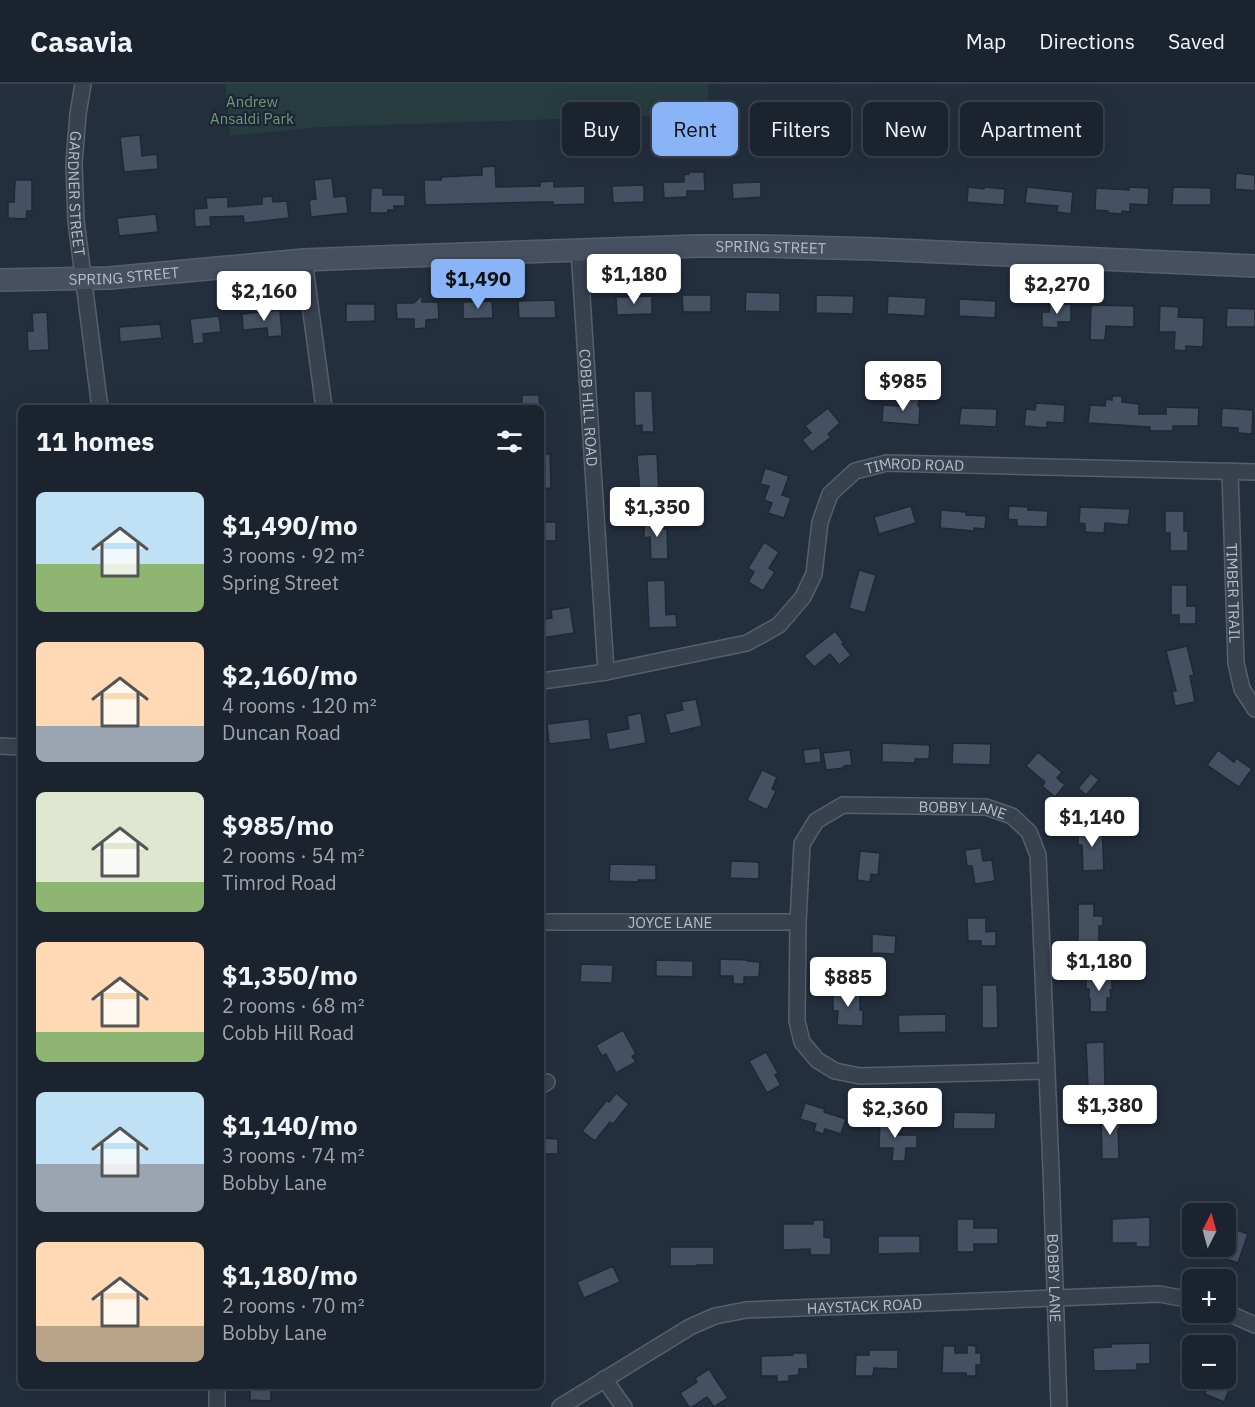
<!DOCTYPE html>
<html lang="en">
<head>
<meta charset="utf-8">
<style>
  :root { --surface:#1b232e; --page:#242b36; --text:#f1f3f6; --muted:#a0a4aa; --line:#39404a; --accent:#8ab4f8 }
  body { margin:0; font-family:"IBM Plex Sans",sans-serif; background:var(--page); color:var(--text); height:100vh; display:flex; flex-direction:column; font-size:22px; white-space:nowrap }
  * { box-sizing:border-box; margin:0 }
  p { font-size:20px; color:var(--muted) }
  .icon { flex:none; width:33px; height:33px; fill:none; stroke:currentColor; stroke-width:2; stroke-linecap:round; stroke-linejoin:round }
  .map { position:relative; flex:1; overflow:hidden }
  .sheet { position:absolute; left:18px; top:321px; width:526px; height:984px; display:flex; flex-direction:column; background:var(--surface); border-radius:9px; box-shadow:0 6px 24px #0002,0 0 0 2px var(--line) }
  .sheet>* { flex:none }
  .guide { position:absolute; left:562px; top:18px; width:570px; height:54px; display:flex; gap:12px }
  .needle { width:39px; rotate:6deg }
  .tools { position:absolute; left:1182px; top:1119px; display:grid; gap:12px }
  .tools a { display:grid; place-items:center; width:54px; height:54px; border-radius:9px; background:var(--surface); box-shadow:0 6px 24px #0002,0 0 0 2px var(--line); font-size:30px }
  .price { position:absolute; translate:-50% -51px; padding:0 14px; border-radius:6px; background:#fff; color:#222; font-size:20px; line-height:39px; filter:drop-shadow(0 2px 3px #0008) }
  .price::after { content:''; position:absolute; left:50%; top:36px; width:18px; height:14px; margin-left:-9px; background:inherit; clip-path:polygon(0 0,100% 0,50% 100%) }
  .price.on { background:var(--accent); color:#111 }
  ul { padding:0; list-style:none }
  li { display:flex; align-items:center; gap:18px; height:150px; padding:0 18px }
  li span { display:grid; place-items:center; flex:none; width:168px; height:120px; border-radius:9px; color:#555 }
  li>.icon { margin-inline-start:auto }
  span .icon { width:72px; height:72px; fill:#fffc; stroke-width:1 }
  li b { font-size:26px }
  h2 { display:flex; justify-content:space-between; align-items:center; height:72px; padding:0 18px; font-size:26px }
  .tag { padding:0 21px; border-radius:9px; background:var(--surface); box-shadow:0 6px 24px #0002,0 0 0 2px var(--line); font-size:21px; line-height:54px }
  .tag.on { background:var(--accent); color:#111 }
  header { display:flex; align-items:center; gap:36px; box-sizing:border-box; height:84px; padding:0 30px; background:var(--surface); border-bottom:2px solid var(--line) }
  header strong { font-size:28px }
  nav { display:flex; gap:33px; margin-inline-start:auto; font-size:21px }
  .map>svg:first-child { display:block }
</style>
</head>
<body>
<header>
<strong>Casavia</strong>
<nav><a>Map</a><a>Directions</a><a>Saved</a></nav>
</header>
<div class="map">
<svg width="1255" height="1323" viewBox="0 0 1255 1323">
  <rect width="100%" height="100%" fill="#242f3e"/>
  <polygon fill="#263c3f" points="225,0 708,0 709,30 321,43 230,52"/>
  <g fill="#455162" stroke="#1f2835" stroke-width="1.5">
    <polygon points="140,51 142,72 157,70 158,85 124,88 120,53"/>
    <polygon points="495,82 496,103 540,102 540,98 554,97 554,103 585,102 585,120 553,121 553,118 541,118 425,121 424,96 441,96 441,93 482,91 482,83"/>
    <polygon points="689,88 704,88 705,107 687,107 687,113 664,114 663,98 684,98 684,91 689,90"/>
    <polygon points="1236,89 1255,91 1255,107 1235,105"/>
    <polygon points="332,94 334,113 346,112 348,129 311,133 309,116 316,115 314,96"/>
    <polygon points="15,96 32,96 32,127 27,127 26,135 8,134 8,118 14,118"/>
    <polygon points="761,98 761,113 733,115 732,99"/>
    <polygon points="644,101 644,118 613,119 612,102"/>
    <polygon points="968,103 984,105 984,103 1005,105 1004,121 967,118"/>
    <polygon points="1027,103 1073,108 1071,130 1057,128 1058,122 1025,119"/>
    <polygon points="1129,103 1149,104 1148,121 1130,120 1130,128 1122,127 1122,130 1108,129 1108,127 1095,126 1096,104 1129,106"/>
    <polygon points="1173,103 1211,104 1211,121 1172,121"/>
    <polygon points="371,104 383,104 383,111 405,111 405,122 394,122 394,126 388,126 388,129 370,129"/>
    <polygon points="272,112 273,118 287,117 289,134 244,139 243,132 210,133 211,142 195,143 194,125 207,124 206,114 228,113 228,123 262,120 262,113"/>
    <polygon points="156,130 158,148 119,152 117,134"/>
    <polygon points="746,208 780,209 780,228 745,227"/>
    <polygon points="422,211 422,218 438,218 439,235 426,236 426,244 414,245 414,235 397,235 396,219 414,219"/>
    <polygon points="682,211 711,211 711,228 683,228"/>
    <polygon points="816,211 854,212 853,230 816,229"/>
    <polygon points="652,212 652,230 617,231 616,213"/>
    <polygon points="888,212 926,214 925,232 887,230"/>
    <polygon points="959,215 996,217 995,234 959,232"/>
    <polygon points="555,216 556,234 519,234 518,217"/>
    <polygon points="492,217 493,234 463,235 463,218"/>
    <polygon points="346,220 375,220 375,237 346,238"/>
    <polygon points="1050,220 1071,220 1071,238 1058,238 1058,244 1042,243 1042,228 1049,228"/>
    <polygon points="1091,221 1134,222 1134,243 1106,242 1105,256 1090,256"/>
    <polygon points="1160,222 1179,223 1178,233 1204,234 1203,263 1186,262 1186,267 1174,266 1175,248 1159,248"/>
    <polygon points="1227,224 1255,225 1255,243 1226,243"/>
    <polygon points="280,226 282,252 268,253 267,244 243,246 242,230"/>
    <polygon points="47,228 49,266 28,267 27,247 33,247 32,229"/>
    <polygon points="219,232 221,248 203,250 204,259 193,260 190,235"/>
    <polygon points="160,240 162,254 120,258 119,243"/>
    <polygon points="634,307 652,307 654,348 642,348 642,341 635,342"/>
    <polygon points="522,311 539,311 540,324 522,324"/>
    <polygon points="1112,312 1122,312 1122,318 1139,320 1139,330 1166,330 1166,323 1199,324 1198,342 1173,342 1173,347 1150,347 1150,343 1088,339 1090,321 1105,322 1106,315 1112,316"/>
    <polygon points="899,314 919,315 918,322 920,323 919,341 882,338 883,321 899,322"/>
    <polygon points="1036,319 1065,321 1064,339 1047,338 1047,344 1024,342 1026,325 1035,326"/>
    <polygon points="828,324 840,339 828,350 831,353 812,368 802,356 811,349 805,342"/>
    <polygon points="961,324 997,325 996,343 959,341"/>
    <polygon points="1222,324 1253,326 1252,350 1238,349 1238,344 1221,343"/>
    <polygon points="542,370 550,370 551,404 542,405"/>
    <polygon points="657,370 659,411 640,412 637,371"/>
    <polygon points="765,384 789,392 782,411 791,414 784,434 768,429 772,419 764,416 769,402 760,400"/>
    <polygon points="911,422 916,439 879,450 874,433"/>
    <polygon points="1009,422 1028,423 1028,426 1048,427 1047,443 1017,442 1017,436 1008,435"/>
    <polygon points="1080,423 1130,425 1128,441 1105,439 1104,449 1085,448 1085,440 1079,439"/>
    <polygon points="941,426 966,428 966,431 986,432 985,445 974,444 974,447 940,444"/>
    <polygon points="1165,427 1184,427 1184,447 1188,447 1188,467 1170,467 1170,449 1165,449"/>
    <polygon points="661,434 661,445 667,445 668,475 651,475 650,453 644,454 644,435"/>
    <rect x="542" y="438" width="14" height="19"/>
    <polygon points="764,458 779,468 769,484 775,488 763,507 748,498 754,488 748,484"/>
    <polygon points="859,486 876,491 865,529 849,524"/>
    <polygon points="665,496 666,531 676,530 677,543 649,544 647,497"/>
    <polygon points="1171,501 1187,501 1187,522 1196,522 1196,540 1179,540 1179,531 1171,531"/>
    <polygon points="570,523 574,549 542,554 542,535 552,534 551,526"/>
    <polygon points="835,547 844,559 842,560 851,571 839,581 830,570 814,583 804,572"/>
    <polygon points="1187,562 1194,591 1190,592 1195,618 1175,622 1172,607 1176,607 1166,567"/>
    <polygon points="696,615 702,642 670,650 665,630 683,626 681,618"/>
    <polygon points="641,629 646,659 609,666 606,649 629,645 627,632"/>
    <polygon points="589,635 591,655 549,660 547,640"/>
    <polygon points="882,659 930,661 929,675 915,675 915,679 882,678"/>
    <polygon points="953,659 991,660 990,681 952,680"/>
    <polygon points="820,664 821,678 805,680 803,666"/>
    <polygon points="850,666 852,681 844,682 844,684 826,686 823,669"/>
    <polygon points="1218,666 1234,678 1236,674 1252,685 1239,703 1207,681"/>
    <polygon points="1038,668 1062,688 1057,694 1065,701 1055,713 1042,702 1045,698 1026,682"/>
    <polygon points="762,686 777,693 772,705 776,707 767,726 747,716"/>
    <polygon points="1091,689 1099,696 1086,711 1078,704"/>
    <polygon points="1102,742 1104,786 1083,787 1082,761 1078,761 1078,743"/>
    <polygon points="981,764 983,777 992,776 995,797 975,800 972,782 967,782 965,766"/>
    <polygon points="860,767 880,769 878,791 871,790 870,798 857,796"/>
    <polygon points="731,777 759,778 759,795 730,794"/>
    <polygon points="610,780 656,781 656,796 638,796 638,798 609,797"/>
    <polygon points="1078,820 1094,820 1094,832 1103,832 1103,842 1099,842 1099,859 1078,860"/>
    <polygon points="967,834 986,834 986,848 996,847 996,862 981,862 981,857 968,857"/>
    <polygon points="872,850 896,852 895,870 872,869"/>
    <polygon points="720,875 748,876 748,877 760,878 759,893 744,893 744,900 733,900 733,892 720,892"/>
    <polygon points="656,876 693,877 693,893 656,892"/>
    <polygon points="581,880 613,881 612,899 580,898"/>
    <polygon points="1089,892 1112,892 1112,906 1110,906 1111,914 1107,914 1107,928 1090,928 1090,915 1089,915 1089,905 1086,905 1086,893"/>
    <polygon points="982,901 997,901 998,944 982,944"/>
    <polygon points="833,907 860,908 860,926 863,926 863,942 837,941 838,927 833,927"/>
    <polygon points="946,930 946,948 899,949 898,931"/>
    <polygon points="623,946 636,970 632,972 636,978 616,989 606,970 602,972 596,961"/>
    <polygon points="1104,958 1105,1004 1088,1004 1086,959"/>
    <polygon points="766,968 778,989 775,991 781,1001 767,1009 749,977"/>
    <polygon points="616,1009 629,1020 613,1040 610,1038 595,1057 582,1047 607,1016 609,1018"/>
    <polygon points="805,1019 825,1025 824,1028 846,1035 841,1050 825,1045 823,1050 814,1047 816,1040 800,1035"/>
    <polygon points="954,1028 996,1029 995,1045 953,1045"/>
    <polygon points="1101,1030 1120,1030 1120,1045 1118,1045 1119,1075 1102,1075"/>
    <polygon points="880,1033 897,1034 896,1051 917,1051 917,1064 906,1064 905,1077 892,1077 893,1064 879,1064"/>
    <polygon points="542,1054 558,1055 558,1070 542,1070"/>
    <polygon points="1150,1133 1150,1163 1136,1163 1136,1159 1112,1159 1112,1135"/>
    <polygon points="957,1135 974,1135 974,1144 998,1144 998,1160 974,1160 974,1168 957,1168"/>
    <polygon points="813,1136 824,1136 824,1153 831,1154 831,1171 810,1171 810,1165 783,1166 783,1140 813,1140"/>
    <polygon points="1226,1142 1248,1150 1238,1179 1223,1174 1227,1164"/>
    <polygon points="878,1152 920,1152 920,1169 878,1170"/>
    <polygon points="670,1163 714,1163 714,1181 697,1181 696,1182 670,1182"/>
    <polygon points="613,1182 620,1198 584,1214 577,1198"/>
    <polygon points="1192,1253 1192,1294 1234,1294 1224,1318 1205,1310 1207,1305 1181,1293 1185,1286 1179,1283"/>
    <polygon points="1150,1259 1150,1280 1137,1280 1137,1286 1094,1287 1093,1264 1111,1263 1111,1260"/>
    <polygon points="967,1261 976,1262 976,1269 981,1269 981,1281 976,1281 976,1292 966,1292 966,1289 942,1289 943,1262 955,1262 955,1269 967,1269"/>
    <polygon points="869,1266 898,1266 898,1285 874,1284 873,1292 855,1292 856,1271 869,1271"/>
    <polygon points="792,1269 807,1269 808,1285 799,1285 799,1291 789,1292 789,1297 777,1298 777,1292 761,1292 761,1272 793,1271"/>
    <polygon points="709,1285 728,1314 714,1323 707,1313 692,1323 689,1323 680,1309 697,1298 695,1294"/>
    <polygon points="250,1302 271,1304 271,1317 250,1316"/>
  </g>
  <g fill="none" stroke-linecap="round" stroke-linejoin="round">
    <g stroke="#565f6c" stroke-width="18">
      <g id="street">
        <path id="s1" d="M 83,0 L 78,30 L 74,79 L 76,137 L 100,324"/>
        <path id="s2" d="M 579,166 L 606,588"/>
        <polyline points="304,176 324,324"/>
        <path id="s3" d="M 1230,387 L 1236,579 L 1242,605 L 1255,625"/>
        <path id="s4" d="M 542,597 L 606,588 L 747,559 L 779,541 L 803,513 L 814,490 L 820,438 L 830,410 L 855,387 L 887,379 L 1255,388"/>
        <polyline points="0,662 21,663"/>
        <path id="s5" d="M 542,838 L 798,838"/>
        <path id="s6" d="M 1046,987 L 860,992 L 835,987 L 817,976 L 802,958 L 797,937 L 798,838 L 802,760 L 816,737 L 843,721 L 986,723 L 1012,732 L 1029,748 L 1038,771 L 1051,1085 L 1059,1323"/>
        <polyline points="542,1001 547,998"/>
        <polyline points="1226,1228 1255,1241"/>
        <polyline points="604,1295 624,1323"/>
        <polyline points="217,1323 217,1302"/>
        <path id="s7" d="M 560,1323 L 690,1243 L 715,1232 L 746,1226 L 1159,1210 L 1192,1216"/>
      </g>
    </g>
    <g stroke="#565f6c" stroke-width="24">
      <g id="secondary">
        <path id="s8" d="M 0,196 L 109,194 L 304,176 L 379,173 L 698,162 L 762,162 L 874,165 L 1255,182"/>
      </g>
    </g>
    <use href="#street" stroke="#38414e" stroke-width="15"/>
    <use href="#secondary" stroke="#465061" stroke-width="21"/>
  </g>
  <g text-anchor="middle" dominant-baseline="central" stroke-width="4.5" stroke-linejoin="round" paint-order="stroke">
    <g font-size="15" fill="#6b9a76" stroke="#1d2633">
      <text x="252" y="17">Andrew<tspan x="252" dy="17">Ansaldi Park</tspan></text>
    </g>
    <g font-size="15" fill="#b4bcc9" stroke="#1d2633">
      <text stroke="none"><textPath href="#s1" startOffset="110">GARDNER STREET</textPath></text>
      <text stroke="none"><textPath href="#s8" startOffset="772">SPRING STREET</textPath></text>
      <text stroke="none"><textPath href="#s8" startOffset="124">SPRING STREET</textPath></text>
      <text stroke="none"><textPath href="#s2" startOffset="158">COBB HILL ROAD</textPath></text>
      <text stroke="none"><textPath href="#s4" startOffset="484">TIMROD ROAD</textPath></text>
      <text stroke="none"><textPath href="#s3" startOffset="122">TIMBER TRAIL</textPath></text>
      <text stroke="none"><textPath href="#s6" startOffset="633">BOBBY LANE</textPath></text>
      <text stroke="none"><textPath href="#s5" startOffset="128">JOYCE LANE</textPath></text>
      <text stroke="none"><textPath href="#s6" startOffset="1155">BOBBY LANE</textPath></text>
      <text stroke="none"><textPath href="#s7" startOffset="330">HAYSTACK ROAD</textPath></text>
    </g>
  </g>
</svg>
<div class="tools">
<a><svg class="needle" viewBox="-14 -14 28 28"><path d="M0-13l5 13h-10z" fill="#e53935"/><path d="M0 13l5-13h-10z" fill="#a0a4aa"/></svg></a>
<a>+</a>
<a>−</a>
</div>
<b class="price" style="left:634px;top:221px">$1,180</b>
<b class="price on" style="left:478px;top:226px">$1,490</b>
<b class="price" style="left:1057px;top:231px">$2,270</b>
<b class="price" style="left:264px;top:238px">$2,160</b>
<b class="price" style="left:903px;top:328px">$985</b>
<b class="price" style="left:657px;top:454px">$1,350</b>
<b class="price" style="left:1092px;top:764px">$1,140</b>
<b class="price" style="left:1099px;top:908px">$1,180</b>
<b class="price" style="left:848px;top:924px">$885</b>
<b class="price" style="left:1110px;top:1052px">$1,380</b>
<b class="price" style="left:895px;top:1055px">$2,360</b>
<div class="guide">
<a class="tag">Buy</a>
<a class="tag on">Rent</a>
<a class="tag">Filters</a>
<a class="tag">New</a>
<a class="tag">Apartment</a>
</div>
<section class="sheet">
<h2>11 homes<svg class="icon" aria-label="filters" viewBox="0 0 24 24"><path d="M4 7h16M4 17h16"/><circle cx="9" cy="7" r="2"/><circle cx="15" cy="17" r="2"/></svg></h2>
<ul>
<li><span style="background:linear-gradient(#bfe0f5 60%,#8fb573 0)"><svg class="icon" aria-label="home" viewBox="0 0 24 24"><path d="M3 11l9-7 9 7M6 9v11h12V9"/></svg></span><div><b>$1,490/mo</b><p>3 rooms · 92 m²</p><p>Spring Street</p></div></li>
<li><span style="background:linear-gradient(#ffd9b3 70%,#9aa5b1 0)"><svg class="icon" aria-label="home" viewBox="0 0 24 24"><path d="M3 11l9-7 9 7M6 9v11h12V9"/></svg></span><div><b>$2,160/mo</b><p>4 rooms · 120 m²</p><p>Duncan Road</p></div></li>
<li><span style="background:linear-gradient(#dfe7d0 75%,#8fb573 0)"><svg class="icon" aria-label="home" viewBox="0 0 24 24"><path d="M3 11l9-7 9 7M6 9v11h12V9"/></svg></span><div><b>$985/mo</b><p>2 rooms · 54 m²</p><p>Timrod Road</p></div></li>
<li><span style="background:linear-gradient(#ffd9b3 75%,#8fb573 0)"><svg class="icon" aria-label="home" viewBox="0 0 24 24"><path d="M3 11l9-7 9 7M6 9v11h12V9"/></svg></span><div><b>$1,350/mo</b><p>2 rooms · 68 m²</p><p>Cobb Hill Road</p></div></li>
<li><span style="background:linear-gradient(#bfe0f5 60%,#9aa5b1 0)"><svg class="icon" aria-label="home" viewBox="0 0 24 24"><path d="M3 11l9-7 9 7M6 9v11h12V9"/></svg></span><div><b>$1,140/mo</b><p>3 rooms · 74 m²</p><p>Bobby Lane</p></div></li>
<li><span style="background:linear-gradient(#ffd9b3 70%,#b9a48a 0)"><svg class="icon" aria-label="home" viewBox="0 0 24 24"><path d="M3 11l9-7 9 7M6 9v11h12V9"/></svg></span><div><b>$1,180/mo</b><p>2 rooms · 70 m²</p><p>Bobby Lane</p></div></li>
</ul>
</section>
</div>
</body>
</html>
